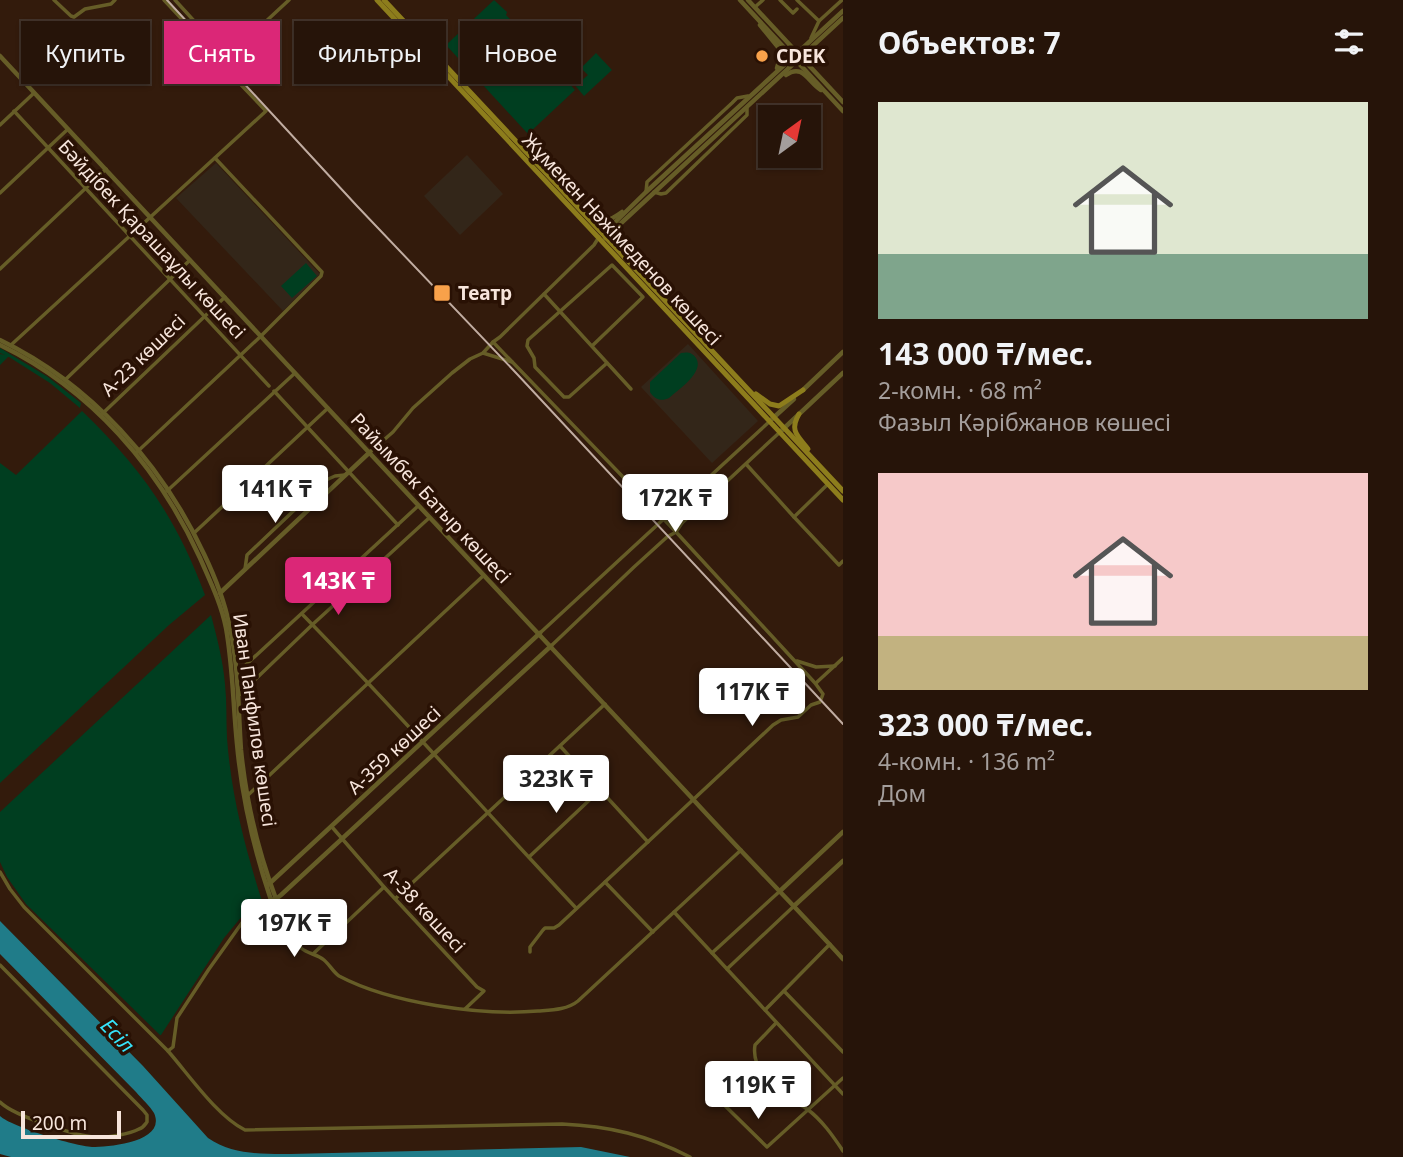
<!DOCTYPE html>
<html lang="ru">
<head>
<meta charset="utf-8">
<style>
  :root { --surface:#261409; --page:#322117; --text:#f1f3f6; --muted:#a49e9c; --line:#42332a; --accent:#db2777 }
  body { margin:0; font-family:"Noto Sans",sans-serif; background:var(--page); color:var(--text); height:100vh; display:flex; flex-direction:column; font-size:26px; white-space:nowrap }
  * { box-sizing:border-box; margin:0 }
  p { font-size:23px; color:var(--muted) }
  .icon { flex:none; width:38px; height:38px; fill:none; stroke:currentColor; stroke-width:2; stroke-linecap:round; stroke-linejoin:round }
  .map { position:relative; flex:1; overflow:hidden }
  .panel { display:flex; flex-direction:column; background:var(--surface); width:560px }
  .panel>* { flex:none }
  .hud { position:absolute; left:21px; top:21px; width:665px; height:63px; display:flex; gap:14px }
  .needle { width:46px; rotate:33deg }
  .controls { position:absolute; left:758px; top:105px; display:grid; gap:14px }
  .controls a { display:grid; place-items:center; width:63px; height:63px; border-radius:0px; background:var(--surface); box-shadow:0 2px 5px #0004,0 0 0 2px var(--line); font-size:35px }
  .scale { position:absolute; left:21px; bottom:18px; width:100px; box-sizing:border-box; padding-left:7px; border:4px solid #f7e5dc; border-top:0; font-size:19px; line-height:24px; white-space:nowrap; color:#f7e5dc; -webkit-text-stroke:5px #291104; paint-order:stroke }
  .price { position:absolute; translate:-50% -60px; padding:0 16px; border-radius:7px; background:#fff; color:#222; font-size:23px; line-height:46px; filter:drop-shadow(0 2px 4px #0008) }
  .price::after { content:''; position:absolute; left:50%; top:42px; width:21px; height:16px; margin-left:-10px; background:inherit; clip-path:polygon(0 0,100% 0,50% 100%) }
  .price.on { background:var(--accent); color:#fff }
  ul { padding:0; list-style:none }
  li { display:grid; align-content:center; gap:14px; height:371px; padding:0 35px }
  li span { display:grid; place-items:center; height:217px; border-radius:0px; color:#555 }
  li>.icon { margin-inline-start:auto }
  span .icon { width:126px; height:126px; fill:#fffc; stroke-width:1 }
  li b { font-size:30px }
  h2 { display:flex; justify-content:space-between; align-items:center; height:84px; padding:0 35px; font-size:30px }
  .chip { padding:0 24px; border-radius:0px; background:var(--surface); box-shadow:0 2px 5px #0004,0 0 0 2px var(--line); font-size:24px; line-height:63px }
  .chip.on { background:var(--accent); color:#fff }
  main { display:flex; flex:1; min-height:0 }
  .map>svg:first-child { display:block }
</style>
</head>
<body>
<main>
<div class="map">
<svg width="843" height="1157" viewBox="0 0 843 1157">
  <rect width="100%" height="100%" fill="#331b0c"/>
  <g fill="#332619">
    <polygon points="467,155 503,194 460,235 424,196"/>
    <polygon points="216,163 320,274 283,311 176,198"/>
    <polygon points="688,344 758,421 712,463 641,387"/>
  </g>
  <g fill="#003e20">
    <polygon points="494,0 507,12 506,15 530,40 533,39 569,79 568,82 575,90 528,134 446,45"/>
    <polygon points="596,53 612,70 584,96 573,83 572,73 575,71 576,72 574,74 581,81 588,75 581,68"/>
    <polygon points="306,263 317,276 292,298 281,286"/>
    <polygon points="0,348 48,377 81,403 80,408 50,383 9,357 8,357 0,365 0,354 5,355 0,353"/>
    <path d="M 681,353 C 687,352 692,352 696,358 C 705,372 678,390 669,398 C 661,402 654,399 650,392 L 650,382 Z"/>
    <path d="M 82,411 C 141,468 176,517 205,595 L 169,625 L 0,783 L 0,463 L 16,475 Z"/>
    <path d="M 211,615 C 217,638 223,660 225,684 C 227,702 226,720 227,738 C 231,794 245,848 262,901 L 243,915 L 224,938 L 161,1035 L 160,1035 L 26,904 L 7,877 L 0,862 L 0,812 Z"/>
  </g>
  <path fill="#207c89" d="M 0,921 L 143,1066 L 208,1138 C 233,1155 262,1154 291,1154 L 581,1147 L 630,1157 L 11,1157 L 0,1154 L 0,1116 C 12,1127 75,1146 92,1147 C 109,1147 167,1142 154,1113 C 150,1106 142,1099 136,1092 L 0,954 Z"/>
  <g fill="none" stroke-linecap="round" stroke-linejoin="round">
    <g stroke="#665d27" stroke-width="3.5">
      <polyline points="54,0 71,16 74,17 85,9 111,4 115,0"/>
      <polyline points="175,0 227,57"/>
      <polyline points="780,0 793,13 797,9"/>
      <polyline points="797,0 819,21"/>
      <polyline points="755,7 763,0"/>
      <polyline points="811,38 819,21 842,0"/>
      <polyline points="222,62 289,0"/>
      <polyline points="14,111 269,386"/>
      <polyline points="0,125 34,93"/>
      <polyline points="646,192 647,182 732,103 737,98 748,96"/>
      <polyline points="654,192 661,194 666,193 747,115 747,107"/>
      <polyline points="0,193 68,129"/>
      <polyline points="0,269 106,169"/>
      <polyline points="544,294 631,389"/>
      <polyline points="493,342 676,532 667,537 634,567 551,646"/>
      <polyline points="11,345 266,111 223,66 222,62 164,0"/>
      <polyline points="592,346 643,297 612,265 528,340 527,346 534,358 535,367 564,397 569,397 607,363"/>
      <polyline points="483,353 512,362"/>
      <polyline points="65,380 190,260"/>
      <polyline points="274,391 398,525"/>
      <polyline points="102,414 225,297"/>
      <polyline points="137,452 261,336 321,276 322,272 215,158"/>
      <polyline points="370,452 393,432 413,408 452,373 470,359 483,353 493,342 500,337 594,245 599,237"/>
      <polyline points="746,464 794,517 828,484"/>
      <polyline points="167,491 295,373"/>
      <polyline points="670,512 682,523 780,432"/>
      <polyline points="794,517 839,565 843,561"/>
      <polyline points="194,533 328,408"/>
      <polyline points="245,569 247,555 326,480 335,476 345,475"/>
      <path d="M 302,614 C 396,710 485,811 576,908"/>
      <polyline points="540,633 770,421"/>
      <polyline points="797,661 816,667 835,666"/>
      <polyline points="237,673 418,506"/>
      <polyline points="816,683 843,658"/>
      <polyline points="239,695 312,625 429,518"/>
      <polyline points="560,746 648,842"/>
      <polyline points="246,797 483,576"/>
      <polyline points="332,827 384,887 477,987 484,991 465,1009"/>
      <polyline points="529,857 599,791"/>
      <polyline points="0,872 10,889 24,907 168,1051 173,1047 177,1018 209,969 244,920 252,912 271,900 277,919 265,934 261,937"/>
      <polyline points="605,882 653,932"/>
      <polyline points="396,898 605,704"/>
      <polyline points="674,912 843,1094"/>
      <path d="M 277,919 C 284,927 293,942 301,948 C 308,954 317,954 324,960 C 330,965 333,972 339,976 C 390,1003 480,1016 538,1011 C 552,1010 567,1010 578,1001 L 741,850"/>
      <polyline points="530,952 530,947 543,930 545,928 554,928 559,925 773,725 781,720 798,717 811,705 820,702 823,694 815,683 676,532 682,523"/>
      <polyline points="314,953 384,887"/>
      <polyline points="712,953 780,891"/>
      <path d="M 0,965 L 143,1110 L 147,1115 L 147,1122 C 144,1126 143,1128 139,1129 C 130,1134 107,1138 96,1137 C 76,1136 14,1116 0,1102"/>
      <polyline points="727,969 794,906"/>
      <polyline points="784,991 843,1052"/>
      <polyline points="765,1010 830,944"/>
      <path d="M 776,1023 L 755,1045 C 751,1070 774,1090 793,1101 C 797,1104 803,1106 807,1109 C 822,1120 833,1136 843,1151"/>
      <path d="M 168,1051 C 189,1075 217,1116 245,1130 L 562,1124 C 609,1126 647,1135 690,1157"/>
      <polyline points="709,1090 767,1147 843,1078"/>
    </g>
    <g stroke="#665d27" stroke-width="4.5">
      <polyline points="740,0 843,111"/>
      <polyline points="748,0 843,102"/>
      <polyline points="760,25 778,47 781,54 777,68"/>
      <path d="M 0,56 C 229,304 460,549 690,796 C 740,851 793,904 843,959"/>
      <path d="M 786,75 C 803,63 808,82 821,90"/>
      <path d="M 589,217 C 602,225 611,220 622,212"/>
      <polyline points="603,234 646,192 843,11"/>
      <polyline points="605,238 843,18"/>
      <path d="M 0,340 C 91,384 162,464 204,554 C 215,577 224,599 229,624 C 239,665 238,708 241,750 C 246,801 258,851 276,899"/>
      <path d="M 0,345 C 91,389 159,468 200,558 C 210,581 221,603 226,628 C 233,667 233,705 237,744 C 242,798 254,850 271,900 L 276,899 L 281,895 L 551,646"/>
      <polyline points="803,390 843,352"/>
      <polyline points="772,419 794,399"/>
      <polyline points="780,432 843,373"/>
      <polyline points="220,593 370,452"/>
      <polyline points="267,884 270,883 540,633"/>
      <polyline points="780,891 843,832"/>
      <polyline points="794,906 843,861"/>
    </g>
    <g stroke="#8d7d1c" stroke-width="5">
      <polyline points="377,0 843,500"/>
      <polyline points="384,0 843,491"/>
      <polyline points="756,394 770,404 779,406 803,390"/>
      <path d="M 799,414 C 789,431 798,436 808,449"/>
    </g>
    <polyline stroke="#c1ada2" stroke-width="2" points="167,0 357,206 517,374 843,724"/>
  </g>
  <g fill="#f8a14a" stroke="#291104" stroke-width="2.5">
    <circle cx="762" cy="56" r="7"/>
    <rect x="433" y="284" width="18" height="18" rx="3.5"/>
  </g>
  <g text-anchor="middle" dominant-baseline="central" stroke-width="7" stroke-linejoin="round" paint-order="stroke">
    <g font-size="19" font-weight="bold" fill="#f7e5dc" stroke="#291104" text-anchor="start">
      <text x="776" y="56">CDEK</text>
      <text x="458" y="293">Театр</text>
    </g>
    <g font-size="19" fill="#f7e5dc" stroke="#291104">
      <text transform="translate(152 239) rotate(47)">Бәйдібек Қарашаұлы көшесі</text>
      <text transform="translate(622 239) rotate(47)">Жұмекен Нәжімеденов көшесі</text>
      <text transform="translate(143 355) rotate(-44)">А-23 көшесі</text>
      <text transform="translate(431 498) rotate(47)">Райымбек Батыр көшесі</text>
      <text transform="translate(255 720) rotate(82)">Иван Панфилов көшесі</text>
      <text transform="translate(394 750) rotate(-43)">А-359 көшесі</text>
      <text transform="translate(425 910) rotate(47)">А-38 көшесі</text>
    </g>
    <g font-size="21" font-style="italic" fill="#36e3fa" stroke="#291104">
      <text transform="translate(118 1035) rotate(46)">Есіл</text>
    </g>
  </g>
</svg>
<div class="controls">
<a><svg class="needle" viewBox="-14 -14 28 28"><path d="M0-13l5 13h-10z" fill="#e53935"/><path d="M0 13l5-13h-10z" fill="#a49e9c"/></svg></a>
</div>
<div class="scale">200 m</div>
<b class="price" style="left:275px;top:525px">141K ₸</b>
<b class="price" style="left:675px;top:534px">172K ₸</b>
<b class="price on" style="left:338px;top:617px">143K ₸</b>
<b class="price" style="left:752px;top:728px">117K ₸</b>
<b class="price" style="left:556px;top:815px">323K ₸</b>
<b class="price" style="left:294px;top:959px">197K ₸</b>
<b class="price" style="left:758px;top:1121px">119K ₸</b>
<div class="hud">
<a class="chip">Купить</a>
<a class="chip on">Снять</a>
<a class="chip">Фильтры</a>
<a class="chip">Новое</a>
</div>
</div>
<section class="panel">
<h2>Объектов: 7<svg class="icon" aria-label="filters" viewBox="0 0 24 24"><path d="M4 7h16M4 17h16"/><circle cx="9" cy="7" r="2"/><circle cx="15" cy="17" r="2"/></svg></h2>
<ul>
<li><span style="background:linear-gradient(#dfe7d0 70%,#7fa58c 0)"><svg class="icon" aria-label="home" viewBox="0 0 24 24"><path d="M3 11l9-7 9 7M6 9v11h12V9"/></svg></span><div><b>143 000 ₸/мес.</b><p>2-комн. · 68 m²</p><p>Фазыл Кәрібжанов көшесі</p></div></li>
<li><span style="background:linear-gradient(#f6c9c9 75%,#c2b280 0)"><svg class="icon" aria-label="home" viewBox="0 0 24 24"><path d="M3 11l9-7 9 7M6 9v11h12V9"/></svg></span><div><b>323 000 ₸/мес.</b><p>4-комн. · 136 m²</p><p>Дом</p></div></li>
</ul>
</section>
</main>
</body>
</html>
